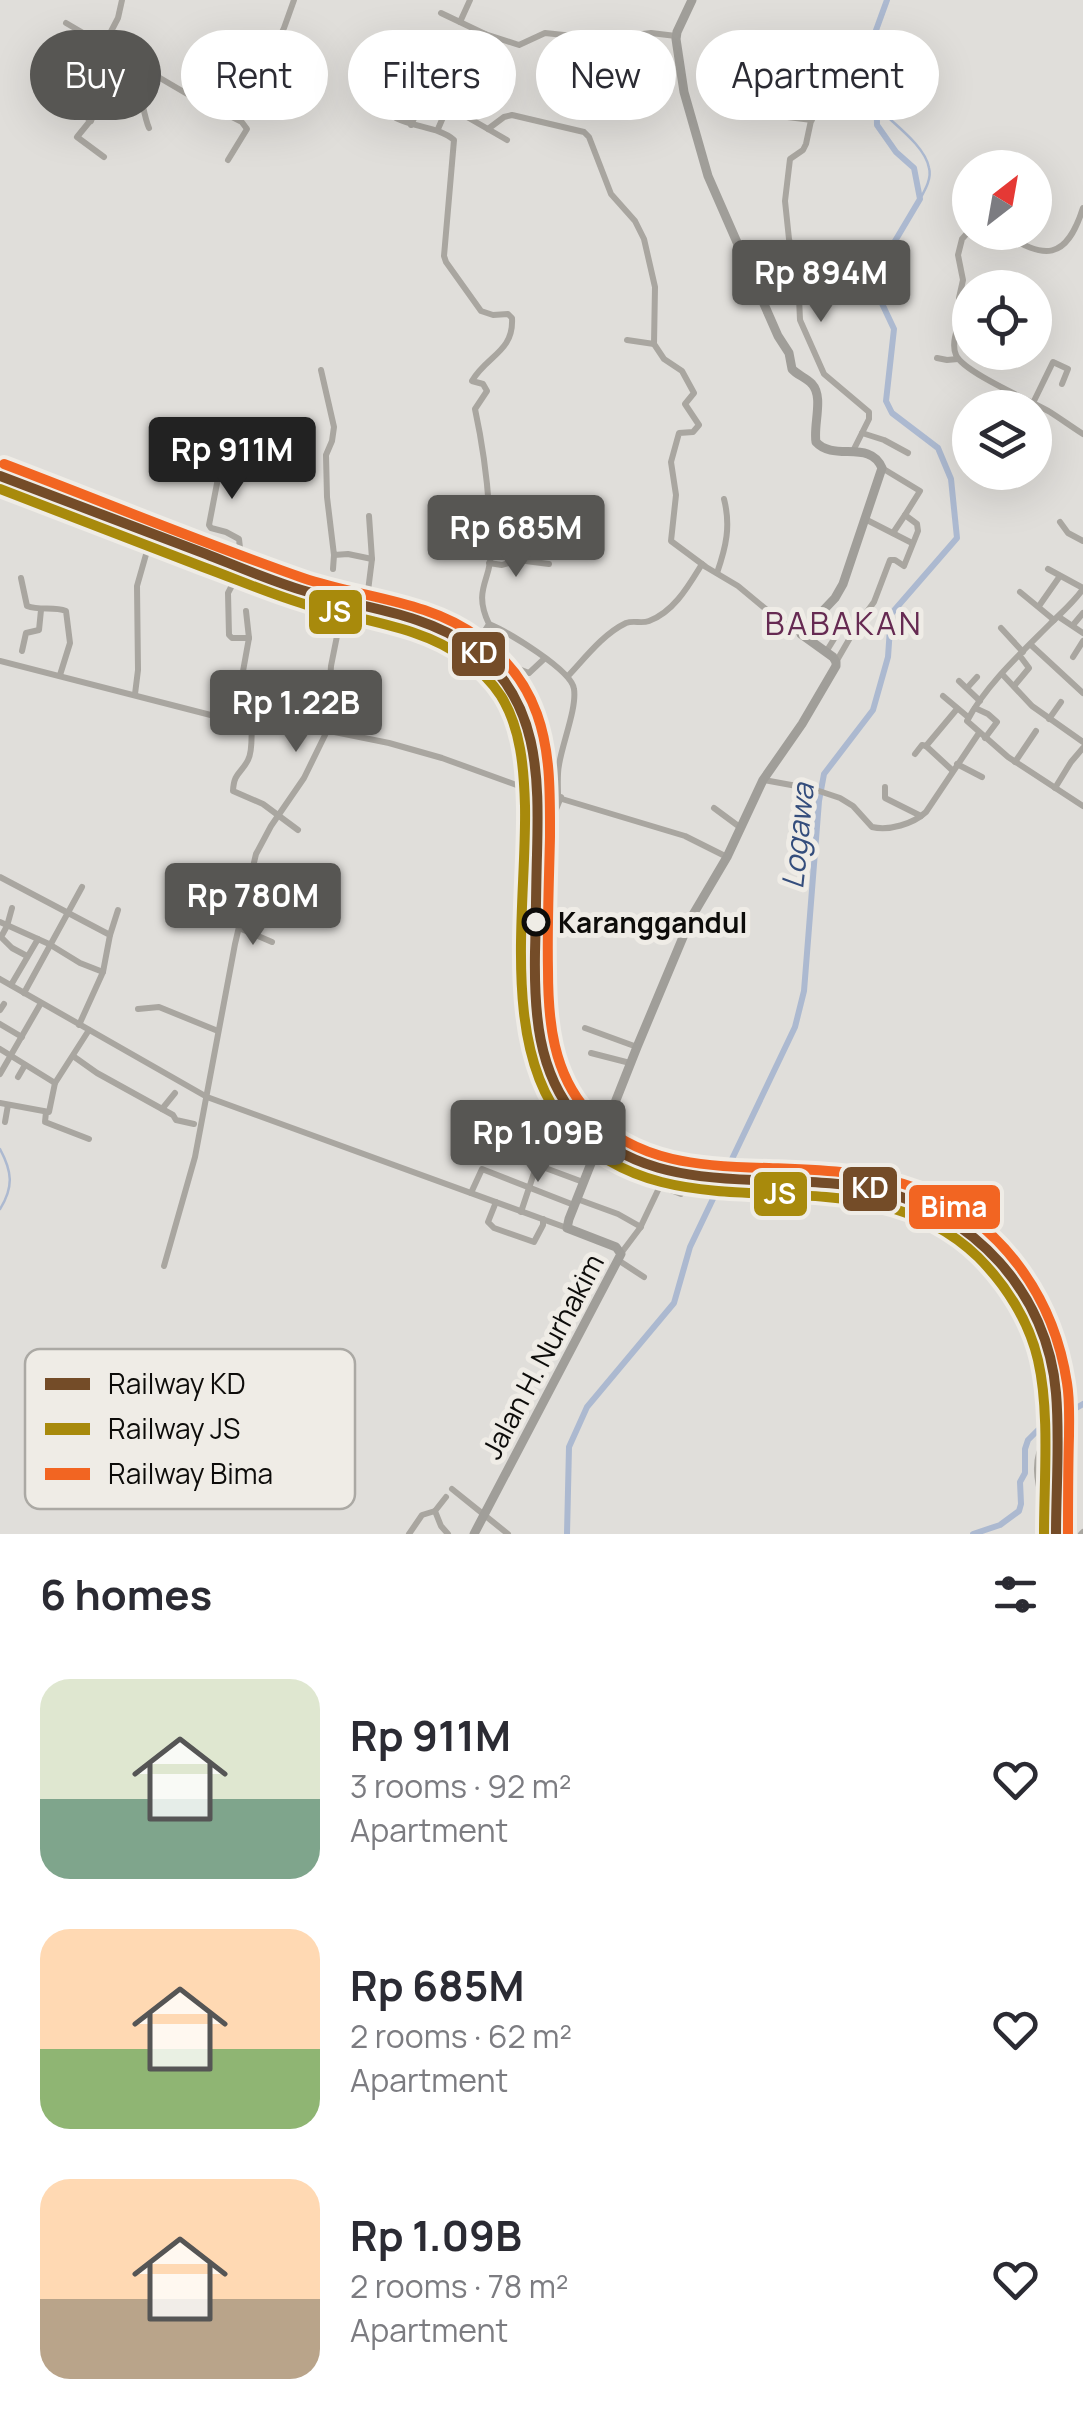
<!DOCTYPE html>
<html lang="en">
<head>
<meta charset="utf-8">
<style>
  :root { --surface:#fff; --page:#f7f7f7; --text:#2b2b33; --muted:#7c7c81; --accent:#575653 }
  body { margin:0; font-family:Manrope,sans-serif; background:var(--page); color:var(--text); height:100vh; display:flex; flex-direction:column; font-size:38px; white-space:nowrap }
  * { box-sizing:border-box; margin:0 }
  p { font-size:32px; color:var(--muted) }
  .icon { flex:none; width:55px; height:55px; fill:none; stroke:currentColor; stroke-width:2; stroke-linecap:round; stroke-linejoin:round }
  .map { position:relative; height:1534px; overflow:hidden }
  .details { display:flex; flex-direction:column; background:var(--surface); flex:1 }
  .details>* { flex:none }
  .top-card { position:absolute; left:30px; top:30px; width:1025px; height:90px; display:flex; gap:20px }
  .needle { width:65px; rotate:31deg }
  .controls { position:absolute; left:952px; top:150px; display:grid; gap:20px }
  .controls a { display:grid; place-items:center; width:100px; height:100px; border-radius:50%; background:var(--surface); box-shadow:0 10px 40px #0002; font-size:50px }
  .price { position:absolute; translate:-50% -85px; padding:0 22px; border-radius:10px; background:var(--accent); color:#fff; font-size:32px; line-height:65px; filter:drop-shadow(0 2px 5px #0008) }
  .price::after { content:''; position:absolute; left:50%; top:60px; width:30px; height:22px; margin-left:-15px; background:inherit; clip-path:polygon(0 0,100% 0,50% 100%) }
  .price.current { background:#222; color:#fff }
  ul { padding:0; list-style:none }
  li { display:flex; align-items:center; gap:30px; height:250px; padding:0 40px }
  li span { display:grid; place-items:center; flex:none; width:280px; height:200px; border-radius:30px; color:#555 }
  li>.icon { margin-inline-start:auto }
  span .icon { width:120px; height:120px; fill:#fffc; stroke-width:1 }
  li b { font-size:42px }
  h2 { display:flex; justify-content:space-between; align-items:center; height:120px; padding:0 40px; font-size:42px }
  .tag { padding:0 35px; border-radius:45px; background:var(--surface); box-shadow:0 10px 40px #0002; font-size:35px; line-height:90px }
  .tag.current { background:var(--accent); color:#fff }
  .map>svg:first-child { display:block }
</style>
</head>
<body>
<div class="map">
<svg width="1083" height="1534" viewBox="0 0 1083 1534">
  <rect width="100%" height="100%" fill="#e0deda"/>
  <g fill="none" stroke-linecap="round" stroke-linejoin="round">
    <g stroke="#acb9d0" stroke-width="2.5">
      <path d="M 876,106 C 892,123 925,145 929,168 C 932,178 925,190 920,199"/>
      <path d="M 0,1149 C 12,1171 14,1187 0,1209"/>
    </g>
    <g stroke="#acb9d0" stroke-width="6">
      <polyline points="567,1534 569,1447 587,1407 674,1303 690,1247 795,1027 804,991 819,801 824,774 873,710 888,657 891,614 957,538 951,479 938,448 892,413 886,401 894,329 877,293 876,273 920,199 914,168 896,152 877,125 875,33 887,0"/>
      <polyline points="973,1534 1000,1525 1019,1511 1021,1504 1020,1482 1025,1473 1025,1449 1028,1440 1038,1430 1083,1404"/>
    </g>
    <g stroke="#a9a6a0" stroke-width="6">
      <polyline points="441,13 485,34 519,45 545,33 602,39 651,33 676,36"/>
      <polyline points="460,22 470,0"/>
      <polyline points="66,23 189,95 240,121 284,28 294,0"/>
      <path d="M 247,37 C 260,54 280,56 300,53"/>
      <polyline points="47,45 71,56 115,82"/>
      <polyline points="104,45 118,18 122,0"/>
      <polyline points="833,55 830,67 822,69 806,144 803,150 790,159 785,201 789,239 798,275 800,320 824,374 869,412 869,419 853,451"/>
      <path d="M 746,56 C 773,57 800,51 822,69"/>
      <polyline points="85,65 62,97 91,121"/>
      <path d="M 121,73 C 126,77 133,79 137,84 C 141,91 144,118 149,128"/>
      <polyline points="231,75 257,88"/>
      <polyline points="415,79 450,101"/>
      <polyline points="744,87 762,88 764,56"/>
      <polyline points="762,88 759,103 763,111 771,115 812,120"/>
      <polyline points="210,106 251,43"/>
      <polyline points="448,106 507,140"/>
      <polyline points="411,125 428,88"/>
      <polyline points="438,129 450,101 485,34"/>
      <polyline points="488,129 504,117 512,115 584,132 589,137 611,194 635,221 644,239 655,287 654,344 664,359 682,371 694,393 685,404 699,425 693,432 679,433 671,462 676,495 671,541 706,567 738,586 773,615 801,634"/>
      <polyline points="104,157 77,137 99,110 130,59"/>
      <polyline points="228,160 247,129 241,121"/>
      <path d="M 970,230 L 962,239 L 958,255 L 963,280 L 959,298 L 964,310 C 960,323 950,341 956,355 C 963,372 1031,401 1050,412 C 1061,419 1072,427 1083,434"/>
      <path d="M 1001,232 C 1045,260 1066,261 1083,208"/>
      <polyline points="1019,244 1031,232"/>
      <polyline points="627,340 654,344"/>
      <polyline points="937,358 947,360 958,359"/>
      <polyline points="321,370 334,427 332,441 326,455 327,497 334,555 348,554 372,559"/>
      <polyline points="1033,403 1053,362 1068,369 1062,384"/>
      <polyline points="229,421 209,525 211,528 226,532 239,539 242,565"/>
      <polyline points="862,433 884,440 908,453"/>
      <polyline points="865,519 912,543"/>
      <polyline points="1060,522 1068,533 1083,541"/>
      <polyline points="893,533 905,515"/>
      <polyline points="489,563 502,565 518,560 549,564"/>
      <polyline points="333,569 334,555"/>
      <polyline points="1048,569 1083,588"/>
      <path d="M 717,573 C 726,547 731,526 724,499"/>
      <polyline points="238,574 228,593 229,635 232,638 249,638"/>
      <path d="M 21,578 L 27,606 C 40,611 54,606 66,611 L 70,643 L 60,675"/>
      <path d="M 324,583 L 350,591 L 383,606 L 415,603 L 438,620 L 464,626 L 480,638 L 489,624 C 472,588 492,581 491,549 C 490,501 485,455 475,409 L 487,391 L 483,384 L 472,381 C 486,356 514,352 512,318 L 508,314 L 493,315 L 481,311 L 446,262 L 444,256 L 454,140 C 439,127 416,128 396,118"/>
      <path d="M 1083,589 C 1073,603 1062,612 1050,624 C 1021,653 986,685 967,721 L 1008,757 L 1083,806"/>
      <polyline points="1020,592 1054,620"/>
      <polyline points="367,599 372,559 369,516"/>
      <polyline points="1039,606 1060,576"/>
      <polyline points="1059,617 1083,633"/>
      <path d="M 489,624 C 506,631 572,670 574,689 C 577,708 562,744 559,765 C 557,775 558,786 558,796"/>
      <polyline points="1073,625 1083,613"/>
      <polyline points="1001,628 1023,652"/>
      <polyline points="480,638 495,660 529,673 544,659"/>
      <polyline points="1031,645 1083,693"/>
      <polyline points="22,651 26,633 39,630 41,610"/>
      <polyline points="826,652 834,639"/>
      <polyline points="1073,657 1083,641"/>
      <polyline points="0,661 234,721 278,729 310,727 389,743 442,758 522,787 685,836 727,857"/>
      <polyline points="836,662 858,624 874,602 890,560 895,560 904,566 918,531 917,524 905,515 920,491 882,468"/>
      <polyline points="1002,674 1032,706 1083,742"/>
      <path d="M 568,676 C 585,658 603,634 626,623 C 634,620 641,624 649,621 C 674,612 689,585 702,564"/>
      <polyline points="959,681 980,701"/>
      <polyline points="1014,686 1029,668 1020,656"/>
      <polyline points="967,688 977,677"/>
      <polyline points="135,694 138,670 137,586 147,551"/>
      <polyline points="943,696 968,717"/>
      <polyline points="975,708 988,714 997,722 985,738"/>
      <polyline points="1049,719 1061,702"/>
      <polyline points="234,721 249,638 246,611"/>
      <path d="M 252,724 C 251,735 253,751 248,760 C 241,774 234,772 233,791 L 263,804 L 298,830"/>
      <polyline points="915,754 922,745 926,746"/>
      <polyline points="1015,762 1036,731"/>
      <polyline points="957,764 982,777"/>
      <polyline points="952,770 926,746 957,709"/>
      <path d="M 764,780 L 813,789 L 840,798 L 853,806 L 872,827 C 889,831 913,824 926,812 L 979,733"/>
      <polyline points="885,787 885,798 921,816"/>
      <polyline points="1055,788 1071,762 1083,748"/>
      <polyline points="714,808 741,828"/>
      <polyline points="543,817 545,807 553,800 555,795"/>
      <polyline points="0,877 110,935 103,972 79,1025"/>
      <polyline points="12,908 7,926 1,937 12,948 27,956"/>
      <polyline points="0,922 49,944 80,963 103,972"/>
      <polyline points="239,928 272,942"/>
      <polyline points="538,929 541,852 539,820 555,812 561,797"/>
      <polyline points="110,935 118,910"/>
      <polyline points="0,979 207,1097 567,1228"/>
      <polyline points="11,985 38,939"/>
      <polyline points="24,993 82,887"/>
      <polyline points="138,1009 159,1007 218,1031"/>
      <polyline points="0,1010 4,1004"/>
      <polyline points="0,1024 22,1037"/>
      <polyline points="585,1028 637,1047"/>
      <polyline points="0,1049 55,1083"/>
      <polyline points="591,1053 630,1063"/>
      <polyline points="73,1056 97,1073 173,1115 176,1120 194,1124"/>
      <polyline points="0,1074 41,1003"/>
      <polyline points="18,1077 25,1065"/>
      <polyline points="0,1103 49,1112 55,1083 89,1030"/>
      <polyline points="518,1106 555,1120 545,1140 521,1212"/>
      <polyline points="162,1109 175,1093"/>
      <polyline points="46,1112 45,1122 89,1139"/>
      <polyline points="555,1120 572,1126 585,1140"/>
      <polyline points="5,1122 8,1105"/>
      <polyline points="511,1128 617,1167 660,1186 640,1228 622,1252"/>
      <polyline points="505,1153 583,1182"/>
      <polyline points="660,1186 681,1194"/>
      <polyline points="471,1193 482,1169 574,1205"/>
      <polyline points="577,1199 618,1214 641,1227"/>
      <polyline points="496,1202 488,1222 494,1228 534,1242 543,1225 543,1219"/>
      <polyline points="618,1260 644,1277"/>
      <polyline points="164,1266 195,1157 235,944 256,854 271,826 304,778 327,731 331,666 337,636 340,630 348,623 368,617"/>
      <path d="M 1046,1439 C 1025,1468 1047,1504 1048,1534"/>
      <polyline points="452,1489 508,1534"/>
      <polyline points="446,1497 435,1511 441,1526 448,1534"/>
      <polyline points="409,1534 422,1515 435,1511"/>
      <polyline points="1081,1534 1083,1532"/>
    </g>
    <path stroke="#a09e99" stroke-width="9" d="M 474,1534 L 621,1254 L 616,1247 L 567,1228 L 569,1219 L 637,1047 L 691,918 L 727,857 L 763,780 L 802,724 L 836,666 L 836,662 L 833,657 L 801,634 L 835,598 L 843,584 L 882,468 C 870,439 834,462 816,442 C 813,425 824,397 812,384 C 807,378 797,375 792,369 L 789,353 L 778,336 L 708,176 L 684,92 L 676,39 L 677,32 L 692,0"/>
    <g stroke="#efece6" stroke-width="18">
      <path id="rail-1" d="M 0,476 C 69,502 137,528 206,554 C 239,567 271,581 305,591 C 359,608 424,612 471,647 C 540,699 539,776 537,855 C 536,887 536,919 535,952 C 534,1010 537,1072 577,1118 C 623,1170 689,1178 754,1180 C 795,1182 837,1181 877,1190 C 973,1212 1048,1293 1056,1393 C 1060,1439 1056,1488 1056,1534"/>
    </g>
    <g stroke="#efece6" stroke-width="18">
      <path id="rail-2" d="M 0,489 C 68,515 136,541 203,567 C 236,579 268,593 301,603 C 353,620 422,625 465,659 C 479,669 491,681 501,696 C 521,728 524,769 525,806 C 527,903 499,1048 567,1126 C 675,1248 858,1141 978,1257 C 1006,1285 1029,1321 1038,1360 C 1050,1412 1044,1480 1044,1534"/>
    </g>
    <g stroke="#efece6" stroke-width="18">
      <path id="rail-3" d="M 4,464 C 104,502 203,543 303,578 C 361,598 429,600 479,638 C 505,657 526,683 537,714 C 551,753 550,796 550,837 C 549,882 547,926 548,970 C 548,1021 553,1073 588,1112 C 635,1163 704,1167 769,1168 C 819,1170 871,1171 918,1189 C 1001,1221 1054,1297 1067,1383 C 1070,1401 1069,1419 1069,1436 C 1068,1469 1068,1501 1068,1534"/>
    </g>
    <use href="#rail-1" stroke="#744c28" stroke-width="10"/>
    <use href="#rail-2" stroke="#a88a0c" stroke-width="10"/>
    <use href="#rail-3" stroke="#f26522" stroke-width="10"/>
  </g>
  <circle fill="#efece6" stroke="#0d0c0a" stroke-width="5" cx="536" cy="922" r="12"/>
  <g text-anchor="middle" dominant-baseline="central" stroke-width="10" stroke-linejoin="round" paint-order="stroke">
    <g font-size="28" font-weight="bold" fill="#0d0c0a" stroke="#efece6" text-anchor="start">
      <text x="558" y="922">Karanggandul</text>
    </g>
    <g font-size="28" fill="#0d0c0a" stroke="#efece6">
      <text transform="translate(542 1356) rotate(-62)">Jalan H. Nurhakim</text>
    </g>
    <g font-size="30" font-style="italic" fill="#344d7c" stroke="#efece6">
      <text transform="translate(797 836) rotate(-84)">Logawa</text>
    </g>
    <g font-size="32" letter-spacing="2.5" fill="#662a52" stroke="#efece6">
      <text x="844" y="623">BABAKAN</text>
    </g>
  </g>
  <rect x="25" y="1349" width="330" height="160" rx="15" fill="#efece6" stroke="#aba9a4" stroke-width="2.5"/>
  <rect x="45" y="1378" width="45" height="12" fill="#744c28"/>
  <rect x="45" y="1423" width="45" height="12" fill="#a88a0c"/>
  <rect x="45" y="1468" width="45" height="12" fill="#f26522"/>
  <g font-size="28" fill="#0d0c0a">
    <text x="108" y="1394">Railway KD</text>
    <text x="108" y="1439">Railway JS</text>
    <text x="108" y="1484">Railway Bima</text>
  </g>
  <g stroke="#efece6" stroke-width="4">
    <rect x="307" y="588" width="57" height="48" rx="10" fill="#a88a0c"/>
    <rect x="450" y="630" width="57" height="48" rx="10" fill="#744c28"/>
    <rect x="841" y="1165" width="58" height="48" rx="10" fill="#744c28"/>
    <rect x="752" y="1170" width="57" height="48" rx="10" fill="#a88a0c"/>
    <rect x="907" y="1183" width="95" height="48" rx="10" fill="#f26522"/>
  </g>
  <g font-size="28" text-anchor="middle" font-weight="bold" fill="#fff">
    <text x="335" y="622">JS</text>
    <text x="479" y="663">KD</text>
    <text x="870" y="1198">KD</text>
    <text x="780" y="1204">JS</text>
    <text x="954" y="1217">Bima</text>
  </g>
</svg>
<div class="controls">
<a><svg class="needle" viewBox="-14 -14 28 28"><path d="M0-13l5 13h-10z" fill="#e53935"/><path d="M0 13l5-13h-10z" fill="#7c7c81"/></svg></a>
<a><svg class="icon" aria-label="locate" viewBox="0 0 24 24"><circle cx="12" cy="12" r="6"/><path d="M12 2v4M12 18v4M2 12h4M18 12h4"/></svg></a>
<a><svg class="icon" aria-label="layers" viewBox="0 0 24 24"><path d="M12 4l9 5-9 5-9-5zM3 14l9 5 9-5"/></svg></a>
</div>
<b class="price" style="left:821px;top:325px">Rp 894M</b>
<b class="price current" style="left:232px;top:502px">Rp 911M</b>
<b class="price" style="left:516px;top:580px">Rp 685M</b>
<b class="price" style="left:296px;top:755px">Rp 1.22B</b>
<b class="price" style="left:253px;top:948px">Rp 780M</b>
<b class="price" style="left:538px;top:1185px">Rp 1.09B</b>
<div class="top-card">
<a class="tag current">Buy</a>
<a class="tag">Rent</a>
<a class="tag">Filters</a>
<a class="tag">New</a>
<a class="tag">Apartment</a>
</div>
</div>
<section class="details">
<h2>6 homes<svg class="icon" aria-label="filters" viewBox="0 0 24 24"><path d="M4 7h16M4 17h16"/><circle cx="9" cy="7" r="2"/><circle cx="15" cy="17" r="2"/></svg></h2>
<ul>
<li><span style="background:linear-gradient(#dfe7d0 60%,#7fa58c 0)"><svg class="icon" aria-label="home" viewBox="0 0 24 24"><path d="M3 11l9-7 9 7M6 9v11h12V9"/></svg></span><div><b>Rp 911M</b><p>3 rooms · 92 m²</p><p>Apartment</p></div><svg class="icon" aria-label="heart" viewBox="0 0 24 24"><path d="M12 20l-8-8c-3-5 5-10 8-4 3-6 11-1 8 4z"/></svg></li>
<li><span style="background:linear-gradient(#ffd9b3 60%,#8fb573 0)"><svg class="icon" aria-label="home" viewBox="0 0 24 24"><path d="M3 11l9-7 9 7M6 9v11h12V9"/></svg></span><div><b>Rp 685M</b><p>2 rooms · 62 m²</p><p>Apartment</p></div><svg class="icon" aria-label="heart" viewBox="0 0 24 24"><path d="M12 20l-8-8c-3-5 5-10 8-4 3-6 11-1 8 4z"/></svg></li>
<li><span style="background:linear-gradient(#ffd9b3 60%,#b9a48a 0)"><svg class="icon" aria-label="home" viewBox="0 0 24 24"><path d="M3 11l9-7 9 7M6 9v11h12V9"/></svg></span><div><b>Rp 1.09B</b><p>2 rooms · 78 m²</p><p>Apartment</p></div><svg class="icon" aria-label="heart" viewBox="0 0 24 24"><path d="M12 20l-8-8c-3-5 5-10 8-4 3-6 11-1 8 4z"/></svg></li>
</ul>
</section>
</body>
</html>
